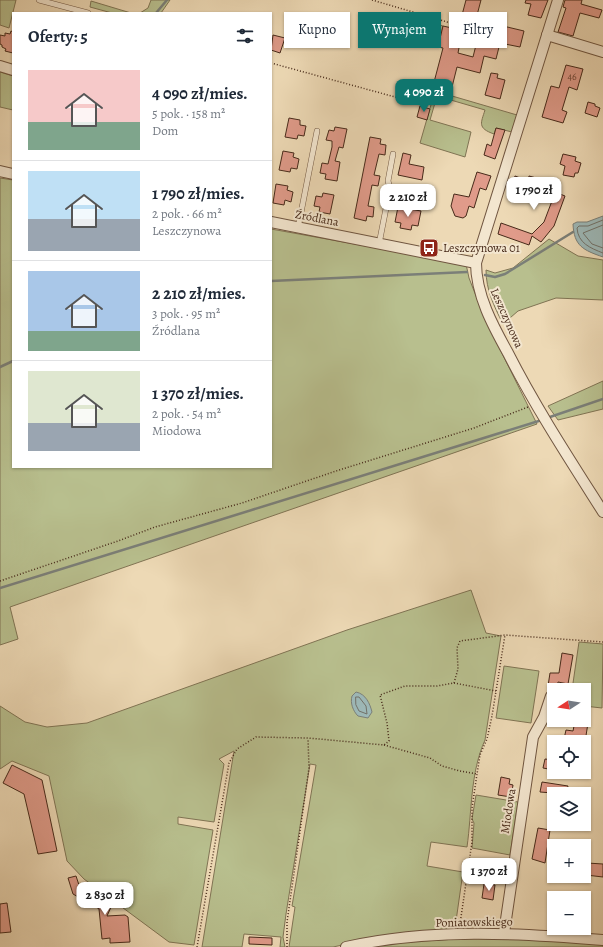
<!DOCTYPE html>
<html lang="pl">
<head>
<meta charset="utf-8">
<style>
  :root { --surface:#fff; --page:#f6f6f7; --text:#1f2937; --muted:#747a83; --line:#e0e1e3; --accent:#0f766e }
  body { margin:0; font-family:Alegreya,serif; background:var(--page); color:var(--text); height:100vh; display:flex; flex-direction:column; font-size:15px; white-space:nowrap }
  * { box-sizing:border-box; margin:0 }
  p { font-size:13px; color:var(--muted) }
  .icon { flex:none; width:22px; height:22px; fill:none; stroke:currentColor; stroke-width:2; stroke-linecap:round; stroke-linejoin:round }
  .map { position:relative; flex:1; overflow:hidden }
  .panel { position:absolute; left:12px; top:12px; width:260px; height:456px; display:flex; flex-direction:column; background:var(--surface); border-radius:0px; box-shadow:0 1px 3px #0004 }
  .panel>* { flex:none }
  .banner { position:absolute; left:284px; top:12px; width:259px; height:36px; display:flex; gap:8px }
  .needle { width:26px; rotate:258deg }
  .fabs { position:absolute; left:547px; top:683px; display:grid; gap:8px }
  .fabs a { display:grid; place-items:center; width:44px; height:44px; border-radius:0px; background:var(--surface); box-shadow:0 1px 3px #0004; font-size:20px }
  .price { position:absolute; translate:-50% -34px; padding:0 9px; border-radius:8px; background:#fff; color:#222; font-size:13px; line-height:26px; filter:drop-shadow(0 1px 2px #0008) }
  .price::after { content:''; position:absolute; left:50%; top:24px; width:12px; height:9px; margin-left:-6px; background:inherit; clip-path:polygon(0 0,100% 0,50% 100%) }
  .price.on { background:var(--accent); color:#fff }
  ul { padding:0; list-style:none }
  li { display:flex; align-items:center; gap:12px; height:100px; padding:0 16px }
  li+li { border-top:1px solid var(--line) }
  li span { display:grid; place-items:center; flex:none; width:112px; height:80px; border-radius:0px; color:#555 }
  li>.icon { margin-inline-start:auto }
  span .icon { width:48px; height:48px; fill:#fffc; stroke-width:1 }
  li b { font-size:17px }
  h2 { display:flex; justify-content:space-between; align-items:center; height:48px; padding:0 16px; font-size:17px }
  .pill { padding:0 14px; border-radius:0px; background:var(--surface); box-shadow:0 1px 3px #0004; font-size:14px; line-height:36px }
  .pill.on { background:var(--accent); color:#fff }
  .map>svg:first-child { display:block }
</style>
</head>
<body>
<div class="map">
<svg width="603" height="947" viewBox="0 0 603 947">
  <rect width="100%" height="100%" fill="#edd9b5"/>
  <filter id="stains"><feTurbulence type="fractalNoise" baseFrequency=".005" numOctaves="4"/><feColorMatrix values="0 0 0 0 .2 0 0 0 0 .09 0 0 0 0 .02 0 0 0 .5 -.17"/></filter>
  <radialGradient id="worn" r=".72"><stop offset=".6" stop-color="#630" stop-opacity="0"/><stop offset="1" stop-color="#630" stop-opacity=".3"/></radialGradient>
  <g fill="#b8bf8e" stroke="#807454">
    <polygon points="0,0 16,0 9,28 0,25"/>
    <polygon points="151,0 170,0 161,13 140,13 148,8"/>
    <polygon points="91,1 131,13 112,13 90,7"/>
    <polygon points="437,24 443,26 438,47 425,44"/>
    <polygon points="0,72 13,76 13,110 0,107"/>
    <path d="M 435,91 L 517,115 L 512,132 L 496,128 L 494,134 C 477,128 481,123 485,110 L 437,96 L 430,120 L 471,132 L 465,157 L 420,143 Z"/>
    <polygon points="0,178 13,180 13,467 271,467 271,229 466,264 469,278 485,319 537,424 10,607 18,639 0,645"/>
    <path d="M 549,239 L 578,256 L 603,260 L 603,300 L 556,298 L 518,311 L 503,324 C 494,306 486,290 486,270 L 495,273 L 513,268 Z"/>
    <polygon points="603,381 603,409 558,420 548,406"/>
    <path d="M 471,590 L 486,633 L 501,636 L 485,740 C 470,773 472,812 467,847 L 431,842 L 427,866 L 463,872 L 455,928 L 380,937 L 333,947 L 289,947 L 295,907 L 292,906 L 316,765 L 310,764 L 286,914 L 283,937 L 285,947 L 280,947 L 281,937 L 244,934 L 242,947 L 202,947 L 234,751 L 219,759 L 224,764 L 214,822 L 178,817 L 178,824 L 213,830 L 194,945 L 169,942 L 84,879 L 67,861 L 49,776 L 12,761 L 0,769 L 0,706 L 25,722 L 47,727 L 87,723 L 347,630 Z"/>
    <polygon points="579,642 603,644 602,708 584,706 584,690 572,690"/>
    <polygon points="504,666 539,671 531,723 496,718"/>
    <polygon points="476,795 518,802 510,855 472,848 474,823 472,819"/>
    <polygon points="474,938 519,938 603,943 603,947 363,947 389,943"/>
  </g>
  <g fill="#9db8b7" stroke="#7b7f78">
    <path d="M 603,216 L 603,257 C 583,250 574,246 573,224 L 577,222 L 587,222 Z"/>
    <path d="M 356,692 C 366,694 370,704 372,712 L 368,718 L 358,716 C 353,711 350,703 352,696 Z"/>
  </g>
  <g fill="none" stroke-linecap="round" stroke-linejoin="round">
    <g stroke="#727168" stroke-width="1">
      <path d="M 603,220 L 588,226 L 579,226 L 577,228 C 578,243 590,248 603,253"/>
      <polyline points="603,225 583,233 592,244 603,248"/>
      <polygon points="356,697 359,697 366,706 367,714 359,711 356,705"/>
    </g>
    <g stroke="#7b7f78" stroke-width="2.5">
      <polyline points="156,13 167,0"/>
      <polyline points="485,275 495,277 505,274 573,232"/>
      <polyline points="271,281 467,272"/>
      <polyline points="0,367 13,361"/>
      <polyline points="547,418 603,399"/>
      <polyline points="0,588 542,420"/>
    </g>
  </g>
  <g fill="#e09b8a" stroke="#472a1a">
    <polygon points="466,0 481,0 476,19 462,15"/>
    <polygon points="526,0 548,0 541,18 528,15 531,4 525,3"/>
    <polygon points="565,0 582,0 581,4 602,10 599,18 580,13 573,36 558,32 566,8 563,7"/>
    <polygon points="457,13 465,16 458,53 473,57 482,21 524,31 520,47 500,43 496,59 484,56 480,73 457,67 451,91 433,86 443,48 438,47 443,26 452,28"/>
    <polygon points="11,31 13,32 13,53 5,51 6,49 2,47 2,45 0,44 0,35 5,36 5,33 10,34"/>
    <polygon points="273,35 285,38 280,53 271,50"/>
    <polygon points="566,65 583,69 577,90 569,87 562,110 567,112 563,123 542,117 551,86 559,88"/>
    <polygon points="491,73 498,74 497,78 505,80 500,99 485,95"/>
    <polygon points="588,102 595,104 595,106 600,108 597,117 585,113"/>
    <polygon points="420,106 430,109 427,120 417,117"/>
    <polygon points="289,118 300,120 300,125 306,126 304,136 298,135 297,139 285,137"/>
    <polygon points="335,127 347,129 343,148 339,147 335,161 340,162 337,181 325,179 326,174 320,173 322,163 328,164 332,147 332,141 326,140 329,130 334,131"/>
    <polygon points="496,128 505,130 495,159 484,155 487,144 491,146"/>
    <polygon points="370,137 381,139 380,144 386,145 385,155 379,154 374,175 380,176 378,186 372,185 368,206 374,207 373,217 367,216 366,221 354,218"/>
    <polygon points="283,151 294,153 293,157 299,159 297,169 291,168 290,172 279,170"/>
    <polygon points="403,153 411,155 409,164 424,167 422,180 398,175"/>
    <polygon points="563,154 576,157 575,161 581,163 578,173 575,173 574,177 563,175 565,166 560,164"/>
    <polygon points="477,172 491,176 486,190 480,188 474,208 469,206 466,216 463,218 455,216 451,206 454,194 469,197"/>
    <polygon points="515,176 528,181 529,176 558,184 555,192 565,196 554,226 541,242 532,236 529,245 498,234 501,223 532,234 544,222 555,193 528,183 523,199 509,194"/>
    <polygon points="276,184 288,186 287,190 293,192 291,202 285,200 284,205 273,203"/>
    <polygon points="323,193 334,195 330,214 319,212 320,207 314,206 316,196 322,197"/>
    <polygon points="398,207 421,211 418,226 412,225 411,230 400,228 401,223 395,222"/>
    <polygon points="562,653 573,655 568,684 558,682 557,688 548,686 550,673 559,673"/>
    <polygon points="575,721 588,723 585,742 575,742 564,739 566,730 573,731"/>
    <polygon points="545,759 554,760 554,770 543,768"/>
    <polygon points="12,765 42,780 57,851 38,854 24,794 3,783"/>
    <polygon points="501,777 510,779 509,784 513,785 511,797 498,795"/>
    <polygon points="542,782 568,786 566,794 540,792"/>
    <polygon points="538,828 550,830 545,863 532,859"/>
    <polygon points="587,863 603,864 603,877 586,875"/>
    <polygon points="76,876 79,885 111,907 107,916 125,915 128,917 130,942 110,943 110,938 102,939 99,909 81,896 80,898 73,894 68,878"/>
    <polygon points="484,884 495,885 493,900 482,898"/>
    <polygon points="7,903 11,932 0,933 0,904"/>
    <polygon points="249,937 272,938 272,945 249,944"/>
  </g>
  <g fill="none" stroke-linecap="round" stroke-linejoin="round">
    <g stroke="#705641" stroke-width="6">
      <g id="lane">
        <polyline points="39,0 88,13"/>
        <polyline points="298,228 317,131"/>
        <polyline points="379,244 390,188 388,181 393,154"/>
      </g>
    </g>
    <g stroke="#705641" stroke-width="12">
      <g id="street">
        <path d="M 558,0 L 476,263 C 476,295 493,326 508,353 C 536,408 570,460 603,512"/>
        <polyline points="547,35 603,52"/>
        <polyline points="0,66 13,70"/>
        <polyline points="0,171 13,174"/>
        <polyline points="271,222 476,263"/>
        <polyline points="504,933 533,737 544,717 551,696"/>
        <path d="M 346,947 C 431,928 517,933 603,940"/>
      </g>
    </g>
    <g stroke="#472a1a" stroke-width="1.5" stroke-dasharray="1 2" stroke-linecap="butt">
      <polyline points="372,0 454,24"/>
      <polyline points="271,63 417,103"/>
      <polyline points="0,581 118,541 155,527 242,503 336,471 474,428 528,407"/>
      <polyline points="454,683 496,691"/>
      <polyline points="384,745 430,758 442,766 460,771 477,774"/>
      <polyline points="460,924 472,842 472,808 477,774 480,755 487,739 492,716 505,635"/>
      <polyline points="197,947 229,763 237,749 256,737 308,738 384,745 389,741 387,723 380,695 405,686 437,686 454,683 458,669 457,648 460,641 505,635 603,642"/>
      <polyline points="287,947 287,922 309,768 308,739"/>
    </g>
    <use href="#lane" stroke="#f3e6cf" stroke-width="5"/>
    <use href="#street" stroke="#f3e6cf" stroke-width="10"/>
  </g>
  <defs>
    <g id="bus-square" transform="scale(1)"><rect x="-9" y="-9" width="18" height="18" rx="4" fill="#8f2418" stroke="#f3e6cf"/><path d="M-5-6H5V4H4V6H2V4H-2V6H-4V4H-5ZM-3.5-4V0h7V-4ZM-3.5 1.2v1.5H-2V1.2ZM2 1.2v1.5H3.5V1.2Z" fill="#fff"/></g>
  </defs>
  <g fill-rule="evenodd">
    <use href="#bus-square" x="429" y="248"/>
  </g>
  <g text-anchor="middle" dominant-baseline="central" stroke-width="4" stroke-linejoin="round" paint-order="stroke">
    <g font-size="10" fill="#6d4636">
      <text x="572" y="76">46</text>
    </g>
    <g font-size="12" fill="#472a1a" stroke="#f3e6cf">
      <text transform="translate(317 218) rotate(11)">Źródlana</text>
      <text transform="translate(507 318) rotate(66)">Leszczynowa</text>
      <text transform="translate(508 811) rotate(-81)">Miodowa</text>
      <text transform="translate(474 922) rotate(-1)">Poniatowskiego</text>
    </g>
    <g font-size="12" fill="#472a1a" stroke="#f3e6cf" text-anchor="start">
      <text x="443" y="248">Leszczynowa 01</text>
    </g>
  </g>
  <rect width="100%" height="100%" filter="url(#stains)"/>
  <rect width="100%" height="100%" fill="url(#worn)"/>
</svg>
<div class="fabs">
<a><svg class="needle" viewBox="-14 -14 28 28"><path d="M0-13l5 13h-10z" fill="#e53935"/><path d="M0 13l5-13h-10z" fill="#747a83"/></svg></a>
<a><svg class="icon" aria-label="locate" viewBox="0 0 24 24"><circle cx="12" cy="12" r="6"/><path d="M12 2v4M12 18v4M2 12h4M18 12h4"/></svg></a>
<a><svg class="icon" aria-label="layers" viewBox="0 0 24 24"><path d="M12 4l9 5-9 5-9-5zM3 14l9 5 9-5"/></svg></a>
<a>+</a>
<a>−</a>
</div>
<b class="price on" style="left:424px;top:113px">4 090 zł</b>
<b class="price" style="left:534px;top:211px">1 790 zł</b>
<b class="price" style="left:408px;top:218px">2 210 zł</b>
<b class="price" style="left:489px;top:892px">1 370 zł</b>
<b class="price" style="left:105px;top:916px">2 830 zł</b>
<div class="banner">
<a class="pill">Kupno</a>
<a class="pill on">Wynajem</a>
<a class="pill">Filtry</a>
</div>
<section class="panel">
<h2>Oferty: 5<svg class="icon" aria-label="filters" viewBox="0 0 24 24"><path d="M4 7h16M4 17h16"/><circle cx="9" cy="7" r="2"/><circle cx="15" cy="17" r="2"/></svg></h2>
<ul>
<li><span style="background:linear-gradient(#f6c9c9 65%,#7fa58c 0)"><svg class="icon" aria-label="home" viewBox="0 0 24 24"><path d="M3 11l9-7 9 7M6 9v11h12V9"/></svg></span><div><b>4 090 zł/mies.</b><p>5 pok. · 158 m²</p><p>Dom</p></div></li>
<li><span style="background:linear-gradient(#bfe0f5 60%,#9aa5b1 0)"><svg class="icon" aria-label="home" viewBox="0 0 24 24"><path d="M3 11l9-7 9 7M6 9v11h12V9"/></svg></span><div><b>1 790 zł/mies.</b><p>2 pok. · 66 m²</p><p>Leszczynowa</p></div></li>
<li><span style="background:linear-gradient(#a9c7e8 75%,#7fa58c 0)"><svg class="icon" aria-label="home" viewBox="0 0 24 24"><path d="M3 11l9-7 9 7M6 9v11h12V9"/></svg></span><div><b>2 210 zł/mies.</b><p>3 pok. · 95 m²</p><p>Źródlana</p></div></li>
<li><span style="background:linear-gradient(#dfe7d0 65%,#9aa5b1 0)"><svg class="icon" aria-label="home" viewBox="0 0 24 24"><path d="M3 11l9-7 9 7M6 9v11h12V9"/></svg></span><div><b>1 370 zł/mies.</b><p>2 pok. · 54 m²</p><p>Miodowa</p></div></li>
</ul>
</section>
</div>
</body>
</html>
